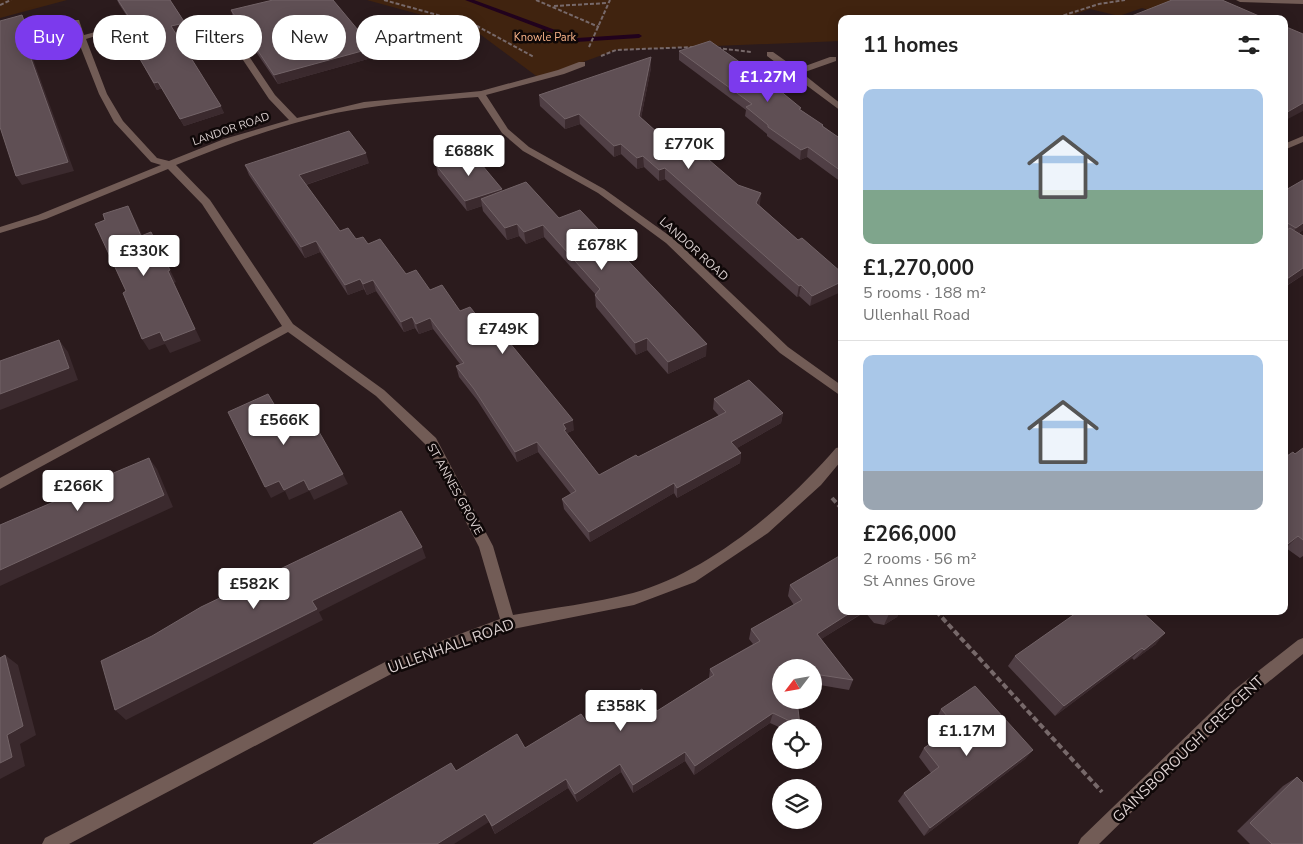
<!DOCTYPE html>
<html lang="en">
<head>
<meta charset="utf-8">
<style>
  :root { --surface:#fff; --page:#f2f2f2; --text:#222; --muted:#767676; --line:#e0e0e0; --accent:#7c3aed }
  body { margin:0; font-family:"Nunito Sans",sans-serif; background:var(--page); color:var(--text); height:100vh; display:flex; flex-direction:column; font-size:19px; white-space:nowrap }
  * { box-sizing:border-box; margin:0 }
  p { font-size:16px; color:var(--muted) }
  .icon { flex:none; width:28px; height:28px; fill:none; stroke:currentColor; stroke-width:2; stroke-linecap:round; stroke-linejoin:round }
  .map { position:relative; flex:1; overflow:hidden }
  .details { position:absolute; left:838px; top:15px; width:450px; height:600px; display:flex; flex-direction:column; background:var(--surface); border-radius:10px; box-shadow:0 2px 12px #0003 }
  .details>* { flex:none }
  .hud { position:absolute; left:15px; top:15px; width:475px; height:45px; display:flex; gap:10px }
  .needle { width:32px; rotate:239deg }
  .fabs { position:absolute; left:772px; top:659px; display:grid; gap:10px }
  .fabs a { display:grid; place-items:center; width:50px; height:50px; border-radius:50%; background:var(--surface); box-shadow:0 2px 12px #0003; font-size:25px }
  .price { position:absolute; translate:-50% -42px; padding:0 11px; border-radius:5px; background:#fff; color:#222; font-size:16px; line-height:32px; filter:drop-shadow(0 1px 2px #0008) }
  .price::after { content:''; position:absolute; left:50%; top:30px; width:15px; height:11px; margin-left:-8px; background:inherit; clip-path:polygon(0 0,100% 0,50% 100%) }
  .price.active { background:var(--accent); color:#fff }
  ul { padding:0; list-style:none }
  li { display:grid; align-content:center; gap:10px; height:265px; padding:0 25px }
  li+li { border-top:1px solid var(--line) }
  li span { display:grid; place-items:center; height:155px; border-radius:10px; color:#555 }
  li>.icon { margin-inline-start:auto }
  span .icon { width:90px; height:90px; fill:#fffc; stroke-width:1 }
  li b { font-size:21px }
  h2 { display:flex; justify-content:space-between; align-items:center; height:60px; padding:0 25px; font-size:21px }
  .chip { padding:0 18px; border-radius:22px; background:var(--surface); box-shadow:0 2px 12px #0003; font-size:18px; line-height:45px }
  .chip.active { background:var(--accent); color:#fff }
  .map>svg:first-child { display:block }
</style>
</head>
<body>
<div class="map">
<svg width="1303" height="844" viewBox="0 0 1303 844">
  <rect width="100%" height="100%" fill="#2b1b1d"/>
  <g fill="#40230f">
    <polygon points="0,0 67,0 0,18"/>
    <polygon points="367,0 1179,0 1155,12 1142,8 1119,16 1090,9 1062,19 841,19 841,41 616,50 539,78 473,29"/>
  </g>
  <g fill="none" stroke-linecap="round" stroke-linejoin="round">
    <polygon fill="#21021d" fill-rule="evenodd" points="465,0 474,0 577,38 639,34 642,36 639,38 576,42"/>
    <g stroke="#77696a" stroke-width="2" stroke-dasharray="4 2" stroke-linecap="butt">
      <polyline points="384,0 477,26 534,57"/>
      <polyline points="536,0 599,27"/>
      <polyline points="0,5 11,0"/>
      <polyline points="554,6 608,3"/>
      <polyline points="1052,19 1099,4 1125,0"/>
      <polyline points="589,47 610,0"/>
      <polyline points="717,48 751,52"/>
      <polyline points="601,56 616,50 694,47"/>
    </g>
    <g stroke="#77696a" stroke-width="4" stroke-dasharray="6 3" stroke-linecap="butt">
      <polyline points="832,498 841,508"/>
      <polyline points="936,611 1102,792"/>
    </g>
    <g fill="#725c56" fill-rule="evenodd">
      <polygon points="1236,0 1303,0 1303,4 1240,2"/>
      <path d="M 73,20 L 79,20 L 84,35 L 111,28 L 115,30 L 86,39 L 107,94 L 123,121 L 157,158 L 169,161 L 224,139 L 289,120 L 269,99 L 221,27 L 225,25 L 228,25 L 275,95 L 297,118 L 364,102 L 481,91 L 558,70 L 579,62 L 585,62 L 585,66 L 564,74 L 486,95 L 508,129 L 529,147 L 604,189 L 674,239 L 788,347 L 841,385 L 841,396 L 780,353 L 666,243 L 598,193 L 523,151 L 502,133 L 478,97 C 441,100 402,102 365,108 C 300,117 236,141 176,165 L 210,200 L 293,324 L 384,390 L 436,438 L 493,546 L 513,615 C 553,608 594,603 633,593 C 709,572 786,506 836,448 L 841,447 L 841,461 L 821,485 L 768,533 L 695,582 L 634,605 L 508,630 L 395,672 L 69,844 L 42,844 L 45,838 L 385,662 L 500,619 L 479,547 L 426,445 L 376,396 L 288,332 L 0,489 L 0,478 L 282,326 L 202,204 L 168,169 L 46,219 L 0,233 L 0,227 L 38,215 L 161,165 L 151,162 L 114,122 L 99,94 L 77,38 Z"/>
      <polygon points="767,52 773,52 797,69 830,57 836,57 836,61 802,73 841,104 841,111 767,56"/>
      <polygon points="1303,136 1303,142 1284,150 1284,144"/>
      <polygon points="1303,638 1303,654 1246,700 1099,844 1078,844 1081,838 1234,690 1298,640"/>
    </g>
  </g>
  <g fill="#503f45">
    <polygon points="117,0 170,0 185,23 188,30 175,33 224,113 184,126 162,88 157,90 141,61 137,54 139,53 140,36 119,4"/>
    <polygon points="231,10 373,48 375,57 278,84 234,20"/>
    <polygon points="679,51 801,110 841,139 841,182 807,157 800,160 767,136 767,134 745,116 746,110 679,60"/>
    <polygon points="651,68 641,118 658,133 685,150 760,204 759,205 798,240 841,272 810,306 799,296 797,297 665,179 659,181 644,167 637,169 621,154 614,157 580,124 565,129 540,106 539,95"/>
    <polygon points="369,163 306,185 340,231 368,244 406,274 430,290 460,311 501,346 574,430 567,433 599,475 638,457 719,416 713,409 714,399 783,413 781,423 737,448 741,453 740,463 677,498 674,493 590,542 564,509 562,499 571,494 538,452 517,462 477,400 459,377 456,366 460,364 433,329 419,334 415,328 404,332 376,291 367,295 364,289 348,295 320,252 305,258 249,175 245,165"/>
    <polygon points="436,165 502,189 502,191 559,218 706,356 668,374 647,350 636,355 596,307 595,295 596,295 544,237 526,244 519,236 507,240 483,211 482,206 467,211 438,175"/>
    <polygon points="1303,180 1303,230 1299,233 1303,236 1303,275 1285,287 1284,290 1284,191"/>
    <polygon points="1303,448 1303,556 1300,558 1286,548 1284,550 1284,458 1295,454"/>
    <polygon points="790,585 841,611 900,611 897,617 884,625 874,623 865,612 821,639 853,680 849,690 814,684 814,668 781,668 800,726 800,728 781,728 770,723 694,775 685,761 633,793 621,772 577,802 568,788 495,834 489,822 456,771 525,748 586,721 657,711 709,678 710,669 753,644 749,639 751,629 794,605 788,596"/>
    <polygon points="1156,644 1134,660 1132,658 1055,716 1008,666 1015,656"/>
    <polygon points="941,709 1033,750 1025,759 924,836 898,801 904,793 931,773 919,757 924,748 947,732 936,719"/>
    <polygon points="1297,777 1303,844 1250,844 1237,831 1283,786"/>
  </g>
  <g fill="#3b2a2e">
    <polygon points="22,15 27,24 36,50 30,51 74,171 22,185 16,176"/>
    <polygon points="185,23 188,30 174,33 171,26"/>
    <polygon points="373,48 375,57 278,84 274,75"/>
    <polygon points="651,57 651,68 639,127 639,116"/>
    <polygon points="158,82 162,88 157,90 154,83"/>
    <polygon points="1303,103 1303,111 1284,121 1284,114"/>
    <polygon points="221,106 224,113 184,126 180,119"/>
    <polygon points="579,114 580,124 565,129 565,119"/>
    <polygon points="621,144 621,154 614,157 614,146"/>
    <polygon points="808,147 807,157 800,160 801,150"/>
    <polygon points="366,153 369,163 302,186 299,175"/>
    <polygon points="643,156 644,167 637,169 637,158"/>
    <polygon points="665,168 665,179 659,181 659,170"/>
    <polygon points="502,189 503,198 481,199 482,206 467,211 465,201"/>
    <polygon points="761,193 760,204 755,214 756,203"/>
    <polygon points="128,206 134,218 148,247 141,236"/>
    <polygon points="1303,223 1303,230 1288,240 1296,228"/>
    <polygon points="517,224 519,236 507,240 505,228"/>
    <polygon points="543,225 544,237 526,244 524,232"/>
    <polygon points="151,232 176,282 174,283 201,341 170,353 165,344 149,350 142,339 168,271"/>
    <polygon points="316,241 320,252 305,258 301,247"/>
    <polygon points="1303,268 1303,275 1284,287 1284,281"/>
    <polygon points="360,279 364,289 348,295 345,285"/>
    <polygon points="373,280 376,291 367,295 363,284"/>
    <polygon points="841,282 841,292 810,306 812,296"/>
    <polygon points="801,285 799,296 797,297 799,286"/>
    <polygon points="412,317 415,328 404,332 401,322"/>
    <polygon points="430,318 433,329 419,334 416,324"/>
    <polygon points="647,338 647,350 636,355 635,343"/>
    <polygon points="59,340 68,352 78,380 0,410 0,394"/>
    <polygon points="707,344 706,356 668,374 668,362"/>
    <polygon points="783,413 781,423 730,452 731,442"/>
    <polygon points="573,420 574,430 567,433 565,440 563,424"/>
    <polygon points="537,442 538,452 517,462 515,452"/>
    <polygon points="741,453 740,463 677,498 677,488"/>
    <polygon points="149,458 157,469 173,507 0,586 0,570"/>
    <polygon points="343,474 348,484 314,500 309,490"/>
    <polygon points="304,480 309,491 289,500 285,491 271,498 265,487 279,481"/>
    <polygon points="674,483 674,493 590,542 589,532"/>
    <polygon points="1298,536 1284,550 1284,547"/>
    <polygon points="422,547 426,558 319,612 323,620 126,720 115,710 312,601"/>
    <polygon points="853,611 865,611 814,644 817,634"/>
    <polygon points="894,611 900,611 897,617 884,625 889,614"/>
    <polygon points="1165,633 1156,644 1134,660 1144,650"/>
    <polygon points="1142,648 1132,658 1055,716 1064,706"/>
    <polygon points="5,655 18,665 36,735 20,744 25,766 0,779 0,763 7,735"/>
    <polygon points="773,713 770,723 694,775 695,766"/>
    <polygon points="1033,750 1025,759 924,836 930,828"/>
    <polygon points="685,752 685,761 633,793 633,785"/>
    <polygon points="620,764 621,772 577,802 575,794"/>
    <polygon points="566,779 568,788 495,834 492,826"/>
    <polygon points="485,814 489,822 454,844 437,844"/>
  </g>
  <g fill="#5f4f54" stroke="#726367">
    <polygon points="118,0 170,0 185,23 171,26 221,106 180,119 158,82 154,83 137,54 139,53 132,38 141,36"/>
    <polygon points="273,0 333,0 373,48 274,75 231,10"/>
    <polygon points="1172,0 1222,0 1266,19 1124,19"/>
    <polygon points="22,15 31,41 25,42 68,162 16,176 0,127 0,21"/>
    <polygon points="1284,26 1303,34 1303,103 1284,114"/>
    <polygon points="710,41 779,90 801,108 799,109 823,125 822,126 841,139 841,171 808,147 801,150 768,127 768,125 746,107 752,104 679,51"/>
    <polygon points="651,57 639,116 658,133 667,134 685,150 694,147 738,185 761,193 756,203 798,240 802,238 841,272 841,282 812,296 801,285 799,286 665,168 659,170 643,156 637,158 621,144 614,146 579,114 565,119 539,95"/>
    <polygon points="349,131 366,153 299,175 340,231 348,228 356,239 363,237 368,244 380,239 406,274 416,270 430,290 442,285 460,311 470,307 501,346 509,342 573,420 563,424 566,429 564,430 599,475 636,455 638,457 726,412 714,399 749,380 783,413 731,442 741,453 677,488 674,483 589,532 562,499 576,491 537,442 515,452 474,389 456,366 464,363 430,318 416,324 412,317 401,322 373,280 363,284 360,279 345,285 316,241 301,247 245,165"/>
    <polygon points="472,153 502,189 465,201 436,165"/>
    <polygon points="1303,180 1303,223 1296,228 1284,221 1284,191"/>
    <polygon points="526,182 559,218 580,210 707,344 668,362 647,338 635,343 595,295 600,289 543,225 524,232 517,224 505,228 481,199"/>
    <polygon points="128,206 141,236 151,232 170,270 168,271 195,329 164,341 160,332 142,339 123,293 126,291 95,224 105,220 103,214"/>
    <polygon points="1290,228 1303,236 1303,268 1284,281 1284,232"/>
    <polygon points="59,340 69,368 0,394 0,361"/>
    <polygon points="268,394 287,426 310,416 343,474 309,490 304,480 284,490 279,481 265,487 228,412"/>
    <polygon points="1303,448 1303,540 1298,536 1284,547 1284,458 1293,452 1295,454"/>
    <polygon points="149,458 164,495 0,570 0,525 79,491 78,488"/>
    <polygon points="401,511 422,547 312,601 317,609 115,710 101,661 152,636 201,607"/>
    <polygon points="841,555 841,611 853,611 817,634 853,680 814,674 814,668 781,668 781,700 797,700 800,726 773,713 695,766 685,752 633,785 620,764 575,794 566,779 492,826 485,814 437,844 313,844 451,763 456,771 517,734 525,748 581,714 586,721 642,689 657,711 714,675 710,669 760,641 751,629 802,600 790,585"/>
    <polygon points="878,611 894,611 889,614"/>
    <polygon points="1079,611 1141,611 1165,633 1144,650 1142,648 1064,706 1015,656"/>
    <polygon points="5,655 23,726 7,735 12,757 0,763 0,658"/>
    <polygon points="975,686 1033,750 930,828 904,793 939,767 924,748 956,726 941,709"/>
    <polygon points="1297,777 1303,783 1303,844 1272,844 1250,823"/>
  </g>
  <g text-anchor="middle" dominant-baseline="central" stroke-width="5" stroke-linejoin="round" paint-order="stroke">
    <g font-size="11" fill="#fab48a" stroke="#0f0808">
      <text x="545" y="37">Knowle Park</text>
    </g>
    <g font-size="11" fill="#dcd1d1" stroke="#0f0808">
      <text transform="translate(231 129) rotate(-19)">LANDOR ROAD</text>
    </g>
    <g font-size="12" fill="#dcd1d1" stroke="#0f0808">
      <text transform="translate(694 249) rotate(42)">LANDOR ROAD</text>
      <text transform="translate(455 489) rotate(61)">ST ANNES GROVE</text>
    </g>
    <g font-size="15" fill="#dcd1d1" stroke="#0f0808">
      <text transform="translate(451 646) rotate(-20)">ULLENHALL ROAD</text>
      <text transform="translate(1188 749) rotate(-44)">GAINSBOROUGH CRESCENT</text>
    </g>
  </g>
</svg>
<div class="fabs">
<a><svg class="needle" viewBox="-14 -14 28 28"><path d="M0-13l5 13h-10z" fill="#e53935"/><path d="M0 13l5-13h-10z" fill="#767676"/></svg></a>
<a><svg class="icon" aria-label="locate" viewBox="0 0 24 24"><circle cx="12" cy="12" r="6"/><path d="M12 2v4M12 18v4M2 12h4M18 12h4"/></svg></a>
<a><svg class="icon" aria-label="layers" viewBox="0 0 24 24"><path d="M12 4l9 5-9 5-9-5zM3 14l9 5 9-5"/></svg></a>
</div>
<b class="price active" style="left:768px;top:103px">£1.27M</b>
<b class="price" style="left:689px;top:170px">£770K</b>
<b class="price" style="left:469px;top:177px">£688K</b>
<b class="price" style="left:602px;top:271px">£678K</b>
<b class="price" style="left:144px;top:277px">£330K</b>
<b class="price" style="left:503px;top:355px">£749K</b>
<b class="price" style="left:284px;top:446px">£566K</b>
<b class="price" style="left:78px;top:512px">£266K</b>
<b class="price" style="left:254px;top:610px">£582K</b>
<b class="price" style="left:621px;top:732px">£358K</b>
<b class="price" style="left:967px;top:757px">£1.17M</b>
<div class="hud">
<a class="chip active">Buy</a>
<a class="chip">Rent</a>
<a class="chip">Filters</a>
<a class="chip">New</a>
<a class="chip">Apartment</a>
</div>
<section class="details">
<h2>11 homes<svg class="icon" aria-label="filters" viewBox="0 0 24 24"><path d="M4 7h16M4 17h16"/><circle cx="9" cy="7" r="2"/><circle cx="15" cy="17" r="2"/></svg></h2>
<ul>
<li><span style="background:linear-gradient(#a9c7e8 65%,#7fa58c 0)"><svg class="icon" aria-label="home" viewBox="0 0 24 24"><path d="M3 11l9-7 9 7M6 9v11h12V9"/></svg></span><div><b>£1,270,000</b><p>5 rooms · 188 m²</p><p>Ullenhall Road</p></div></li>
<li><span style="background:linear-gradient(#a9c7e8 75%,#9aa5b1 0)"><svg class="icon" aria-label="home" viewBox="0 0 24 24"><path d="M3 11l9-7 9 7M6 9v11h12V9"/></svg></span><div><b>£266,000</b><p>2 rooms · 56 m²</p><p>St Annes Grove</p></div></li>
</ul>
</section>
</div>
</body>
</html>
